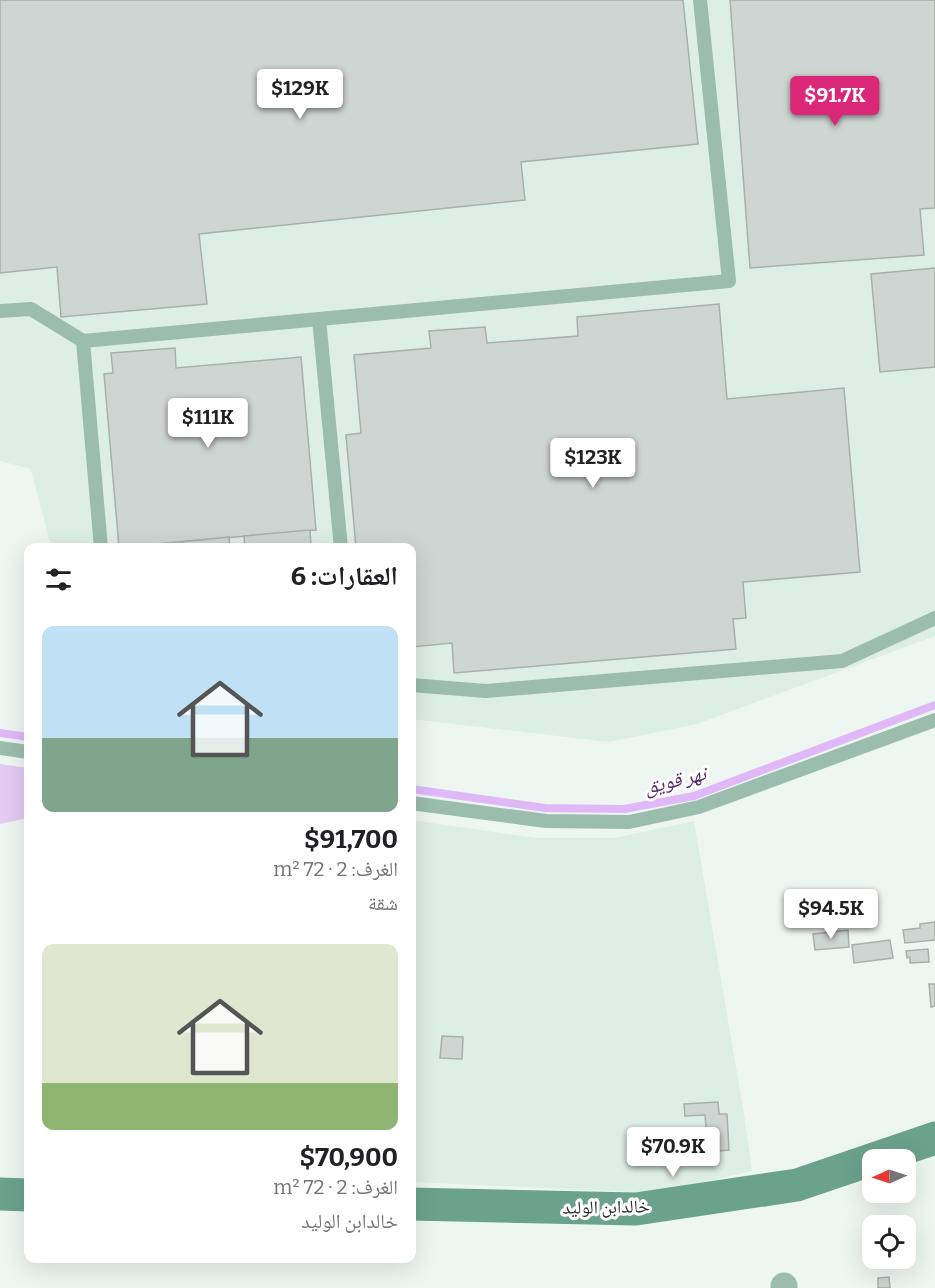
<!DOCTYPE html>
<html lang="ar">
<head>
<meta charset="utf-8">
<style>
  :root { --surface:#fff; --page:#f2f2f2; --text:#202124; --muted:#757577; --accent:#db2777 }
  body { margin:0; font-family:Bitter,"Noto Naskh Arabic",serif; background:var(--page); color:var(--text); direction:rtl; height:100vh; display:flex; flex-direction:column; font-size:22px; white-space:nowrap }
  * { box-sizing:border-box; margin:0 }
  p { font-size:20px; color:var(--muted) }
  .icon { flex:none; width:33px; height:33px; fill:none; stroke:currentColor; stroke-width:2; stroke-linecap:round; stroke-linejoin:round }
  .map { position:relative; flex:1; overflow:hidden; direction:ltr }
  .side { position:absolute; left:24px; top:543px; width:392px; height:720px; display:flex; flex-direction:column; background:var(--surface); border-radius:12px; box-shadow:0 6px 24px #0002; direction:rtl }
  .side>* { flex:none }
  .needle { width:39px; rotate:267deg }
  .controls { position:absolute; left:862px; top:1149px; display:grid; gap:12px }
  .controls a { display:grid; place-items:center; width:54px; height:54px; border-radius:12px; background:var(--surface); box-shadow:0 6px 24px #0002; font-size:30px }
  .price { position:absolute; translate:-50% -51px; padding:0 14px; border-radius:6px; background:#fff; color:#222; font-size:20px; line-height:39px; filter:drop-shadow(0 2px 3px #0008) }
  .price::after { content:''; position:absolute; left:50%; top:36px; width:18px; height:14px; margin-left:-9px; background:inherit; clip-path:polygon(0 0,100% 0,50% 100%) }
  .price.selected { background:var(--accent); color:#fff }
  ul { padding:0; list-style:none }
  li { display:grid; align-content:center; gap:12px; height:318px; padding:0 18px }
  li span { display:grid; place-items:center; height:186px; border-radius:12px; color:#555 }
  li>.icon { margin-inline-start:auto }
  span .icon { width:108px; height:108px; fill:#fffc; stroke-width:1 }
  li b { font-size:26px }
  h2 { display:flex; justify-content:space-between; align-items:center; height:72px; padding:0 18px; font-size:26px }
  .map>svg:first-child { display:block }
</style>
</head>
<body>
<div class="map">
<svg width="935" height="1288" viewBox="0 0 935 1288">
  <rect width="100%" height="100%" fill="#eef6f2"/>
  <g fill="#ddeee6">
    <polygon points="0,0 935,0 935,636 697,724 609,742 411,719 411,548 51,547 31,469 0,461"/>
    <polygon points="411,820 536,838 614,838 694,821 744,1114 752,1171 655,1193 411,1182"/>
  </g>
  <polygon fill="#e3cbf3" points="0,764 28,768 28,818 0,824"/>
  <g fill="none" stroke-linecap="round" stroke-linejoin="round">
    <g stroke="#e0b8f8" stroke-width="8">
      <polyline points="0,733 28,737"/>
      <polyline points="411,789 545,808 624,809 694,796 935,705"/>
    </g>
  </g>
  <g fill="#ced6d3" stroke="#a8b0ac" stroke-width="1.5">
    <polygon points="0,0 683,0 698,144 521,162 525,200 199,234 207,304 61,317 57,267 0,273"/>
    <polygon points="730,0 935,0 935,208 920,209 924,255 750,268"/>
    <polygon points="935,268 935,367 880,372 871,274"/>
    <polygon points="719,304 727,399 844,388 860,572 743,582 746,618 733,619 736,649 454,673 452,643 411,647 411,548 356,548 346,435 361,433 354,355 431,348 429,331 485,327 487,343 578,336 577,317"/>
    <polygon points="175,348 176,368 301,357 316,530 119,547 104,374 113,373 111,353"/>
    <polygon points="310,530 311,548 245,548 244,536"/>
    <polygon points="229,537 230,548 181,548 180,542"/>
    <polygon points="935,922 935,940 905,943 903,930 920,928 920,924"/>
    <polygon points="848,930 849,947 815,950 813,934"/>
    <polygon points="890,940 893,958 854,963 852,945"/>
    <polygon points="928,949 929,962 910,963 910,957 907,958 906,951"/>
    <polygon points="929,984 935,984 935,1006 931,1007"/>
    <polygon points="442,1036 463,1037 462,1059 440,1058"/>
    <polygon points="718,1102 719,1114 727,1114 729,1150 708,1152 705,1115 685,1116 684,1104"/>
    <polygon points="889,1277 890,1288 878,1288 878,1278"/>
  </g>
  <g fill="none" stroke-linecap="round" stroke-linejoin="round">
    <g stroke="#9abdae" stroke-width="14">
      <polyline points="0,311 31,309 83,341 101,548"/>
      <polyline points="319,319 341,548"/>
      <polyline points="83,341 729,281 700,0"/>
      <polyline points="411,685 486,691 842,661 935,618"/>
      <polyline points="0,748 28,752"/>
      <polyline points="411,803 546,821 629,822 699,807 935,720"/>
    </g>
    <polyline stroke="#9abdae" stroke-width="27" points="784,1288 784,1286"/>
    <g stroke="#6ba28d" stroke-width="33">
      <polyline points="0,1194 28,1195"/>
      <polyline points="411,1204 636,1209 797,1185 935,1138"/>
    </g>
  </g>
  <g text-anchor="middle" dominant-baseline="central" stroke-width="6" stroke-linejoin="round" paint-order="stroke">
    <g font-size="18" fill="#262928" stroke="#fff">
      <text transform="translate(606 1207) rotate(-1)">خالدابن الوليد</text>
    </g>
    <g font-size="20" font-style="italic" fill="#56266f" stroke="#fff">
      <text transform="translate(675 780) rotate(-14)">نهر قويق</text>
    </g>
  </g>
</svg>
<div class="controls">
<a><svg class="needle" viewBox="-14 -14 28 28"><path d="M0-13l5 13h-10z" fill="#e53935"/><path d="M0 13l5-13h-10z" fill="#757577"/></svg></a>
<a><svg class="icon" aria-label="locate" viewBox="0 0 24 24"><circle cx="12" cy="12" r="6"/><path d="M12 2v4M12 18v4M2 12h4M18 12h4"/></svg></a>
</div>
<b class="price" style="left:300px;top:120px">$129K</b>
<b class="price selected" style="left:835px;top:127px">$91.7K</b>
<b class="price" style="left:208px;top:449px">$111K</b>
<b class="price" style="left:593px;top:489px">$123K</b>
<b class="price" style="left:831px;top:940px">$94.5K</b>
<b class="price" style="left:673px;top:1178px">$70.9K</b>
<section class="side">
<h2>العقارات: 6<svg class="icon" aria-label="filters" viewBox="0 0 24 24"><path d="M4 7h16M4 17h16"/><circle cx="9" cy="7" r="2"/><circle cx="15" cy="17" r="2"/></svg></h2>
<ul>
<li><span style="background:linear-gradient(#bfe0f5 60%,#7fa58c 0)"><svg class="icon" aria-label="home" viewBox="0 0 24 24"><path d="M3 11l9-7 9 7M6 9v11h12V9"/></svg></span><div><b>$91,700</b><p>الغرف: 2 · 72 m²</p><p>شقة</p></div></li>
<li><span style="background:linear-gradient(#dfe7d0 75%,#8fb573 0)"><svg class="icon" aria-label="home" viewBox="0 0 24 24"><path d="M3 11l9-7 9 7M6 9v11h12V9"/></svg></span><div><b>$70,900</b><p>الغرف: 2 · 72 m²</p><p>خالدابن الوليد</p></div></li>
</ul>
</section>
</div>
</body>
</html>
